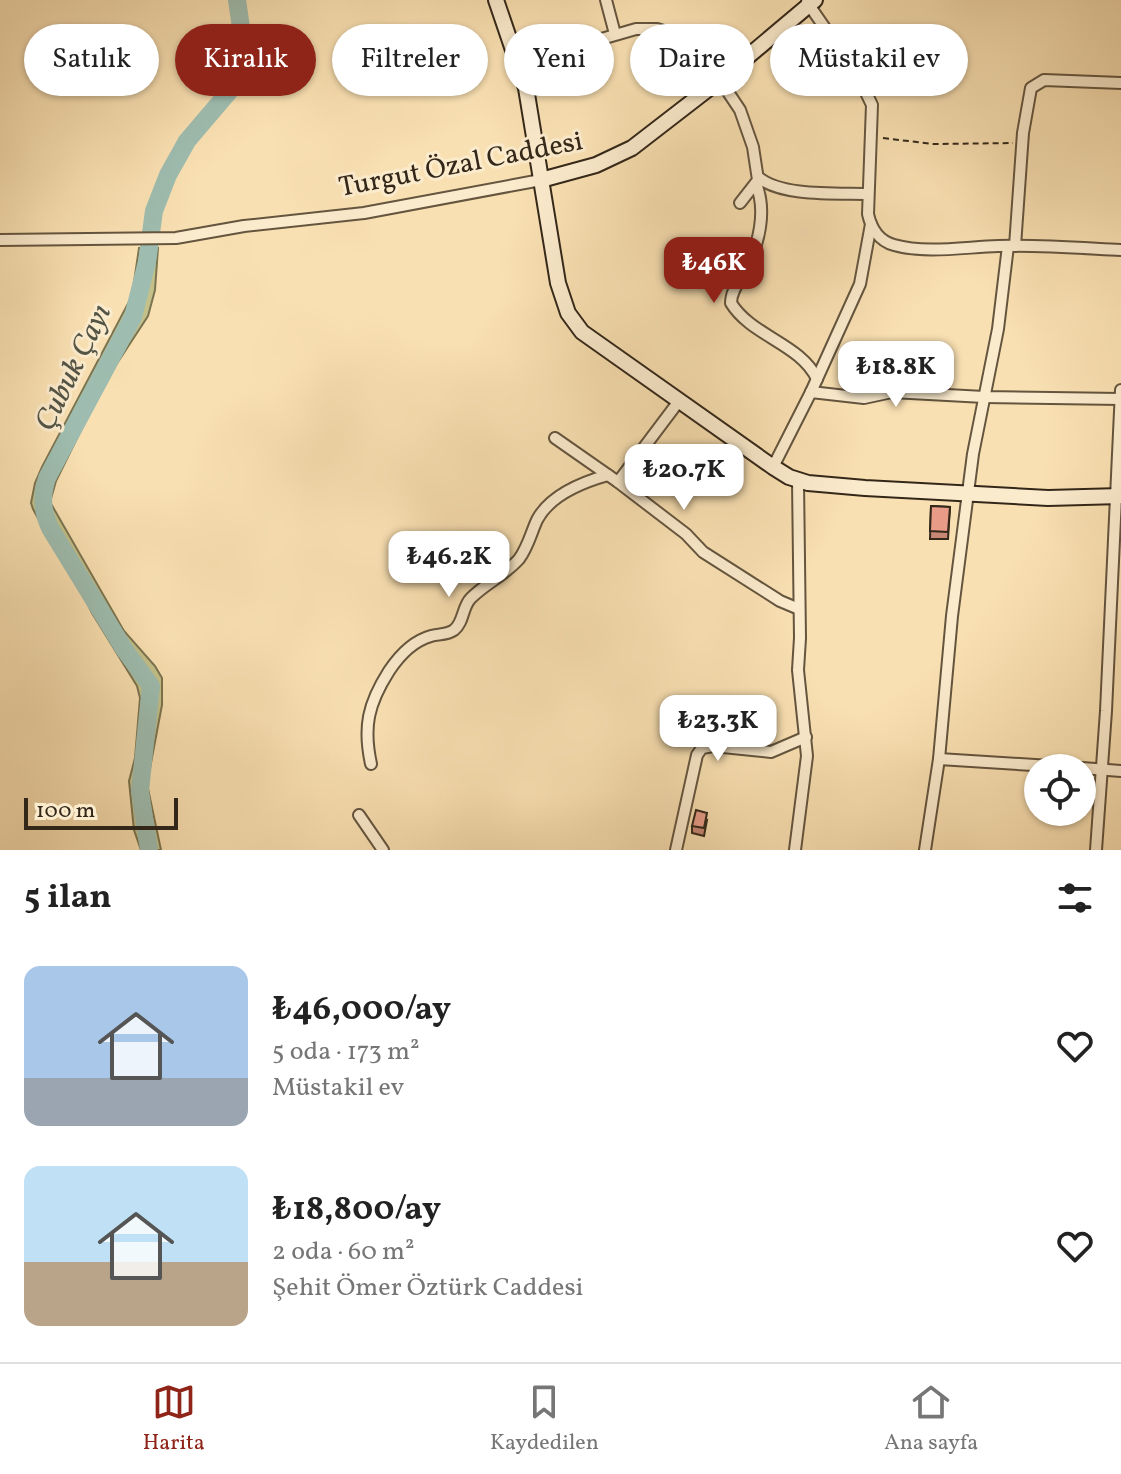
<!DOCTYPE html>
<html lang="tr">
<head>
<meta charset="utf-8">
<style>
  :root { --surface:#fff; --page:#f2f2f2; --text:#222; --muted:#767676; --line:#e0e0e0; --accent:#8f2418 }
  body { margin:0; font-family:Vollkorn,serif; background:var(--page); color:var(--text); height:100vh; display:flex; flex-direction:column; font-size:30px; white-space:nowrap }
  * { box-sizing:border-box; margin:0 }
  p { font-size:26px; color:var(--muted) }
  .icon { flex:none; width:44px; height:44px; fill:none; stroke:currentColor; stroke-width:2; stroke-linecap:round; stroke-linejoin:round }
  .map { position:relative; height:850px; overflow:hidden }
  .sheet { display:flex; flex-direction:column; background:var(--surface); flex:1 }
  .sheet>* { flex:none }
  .banner { position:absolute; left:24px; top:24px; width:1074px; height:72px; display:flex; gap:16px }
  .fabs { position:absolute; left:1024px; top:754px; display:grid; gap:16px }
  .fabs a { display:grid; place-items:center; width:72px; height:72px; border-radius:50%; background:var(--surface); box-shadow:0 2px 6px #0004; font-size:40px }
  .scale { position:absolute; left:24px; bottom:20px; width:154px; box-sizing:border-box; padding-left:8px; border:4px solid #332719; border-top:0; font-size:22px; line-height:28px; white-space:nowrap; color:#332719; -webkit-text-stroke:6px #fbebcd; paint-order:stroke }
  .price { position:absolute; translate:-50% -68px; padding:0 18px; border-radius:16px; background:#fff; color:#222; font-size:26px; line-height:52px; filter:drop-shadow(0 2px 4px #0008) }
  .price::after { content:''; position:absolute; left:50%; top:48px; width:24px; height:18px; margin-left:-12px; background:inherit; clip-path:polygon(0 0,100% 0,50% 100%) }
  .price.on { background:var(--accent); color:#fff }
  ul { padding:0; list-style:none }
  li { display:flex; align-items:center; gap:24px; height:200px; padding:0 24px }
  li span { display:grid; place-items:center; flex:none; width:224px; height:160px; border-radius:16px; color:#555 }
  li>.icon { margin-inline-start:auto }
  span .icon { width:96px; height:96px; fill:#fffc; stroke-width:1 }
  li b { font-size:34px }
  h2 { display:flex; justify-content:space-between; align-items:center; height:96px; padding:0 24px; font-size:34px }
  .chip { padding:0 28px; border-radius:36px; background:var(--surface); box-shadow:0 2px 6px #0004; font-size:28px; line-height:72px }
  .chip.on { background:var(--accent); color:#fff }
  .menu { display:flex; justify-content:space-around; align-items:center; height:112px; border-top:2px solid var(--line); background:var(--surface); font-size:22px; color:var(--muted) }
  .menu a { display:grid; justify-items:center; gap:4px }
  .menu .on { color:var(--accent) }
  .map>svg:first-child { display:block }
</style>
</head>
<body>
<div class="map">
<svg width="1121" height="850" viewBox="0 0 1121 850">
  <rect width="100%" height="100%" fill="#f9e0b2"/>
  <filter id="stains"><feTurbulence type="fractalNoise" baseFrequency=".0025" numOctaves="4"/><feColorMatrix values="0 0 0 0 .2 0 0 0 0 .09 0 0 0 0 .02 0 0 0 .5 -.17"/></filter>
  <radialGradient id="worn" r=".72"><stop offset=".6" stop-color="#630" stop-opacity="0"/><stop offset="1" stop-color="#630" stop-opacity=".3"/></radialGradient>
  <polygon fill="#c3c189" stroke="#7b7451" stroke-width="2" points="139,248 158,248 155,290 148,316 116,365 89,414 56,481 50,502 124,631 155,666 162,678 162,705 147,784 161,850 141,850 134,830 129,781 135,758 140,698 137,686 92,613 65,559 47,535 33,509 31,503 35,483 42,467 132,296"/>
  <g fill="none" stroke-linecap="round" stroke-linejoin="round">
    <path stroke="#9ebdb0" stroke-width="18" d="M 149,850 L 140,791 L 151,686 L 124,649 L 50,528 C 42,511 41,496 47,478 L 133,317 L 147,262 L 154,211 L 168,175 L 187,141 L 233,87 L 241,71 L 244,48 L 237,0"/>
    <g stroke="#64553f" stroke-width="14">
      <g id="street">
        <polyline points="606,0 615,34"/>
        <path d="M 807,2 L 858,76 L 872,105 L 868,214 C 871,228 879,241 894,245 C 926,254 965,247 998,246 C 1039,245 1080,248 1121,250"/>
        <polyline points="518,63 636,29 657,29 677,35 720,80 740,110 753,147 758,180 740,203"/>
        <path d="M 758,177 C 781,197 838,193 868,194"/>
        <path d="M 756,184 C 767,211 759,244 746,269 C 740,280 731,291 731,303 C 751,336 801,344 817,379"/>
        <polyline points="0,240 176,238 244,226 364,213 541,180"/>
        <polyline points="1015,246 1023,133 1031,88 1044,80 1121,83"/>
        <polyline points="811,392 864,398 892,392 984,397 1121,399"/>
        <polyline points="555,438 618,482 686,534 703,552 780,601 799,609"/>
        <polyline points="773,467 811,392 860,284 871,224"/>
        <polyline points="618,482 679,401"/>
        <polyline points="939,759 1081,768"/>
        <path d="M 371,764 C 363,727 368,704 389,671 C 399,656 413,641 431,636 C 438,634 447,635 454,630 C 464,622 462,607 471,598 C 486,583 505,575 519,559 C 528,547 531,533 537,520 C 550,495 583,482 608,475"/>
        <polyline points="1082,768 1121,771"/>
        <polyline points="359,815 383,850"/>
        <polyline points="676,850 697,755 702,748 713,746 771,752 806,737"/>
        <polyline points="795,850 807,756 798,670 800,638 798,481"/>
        <polyline points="925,850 939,759 952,616 973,454 998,329 1008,246"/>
        <polyline points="1096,850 1106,711 1121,390"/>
      </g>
    </g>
    <g stroke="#332719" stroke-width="18">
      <g id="secondary">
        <polyline points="496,0 526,88 558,283 568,313 582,332 773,467 789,477 808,483 865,488 1048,498 1121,496"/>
        <polyline points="541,180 596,165 632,148 720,80 815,0"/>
      </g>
    </g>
    <polyline stroke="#332719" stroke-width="2" stroke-dasharray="6 4" stroke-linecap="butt" points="883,138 933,144 1013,143"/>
    <use href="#street" stroke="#fbebcd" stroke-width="10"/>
    <use href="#secondary" stroke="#fbebcd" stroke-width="14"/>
  </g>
  <g fill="#c88675" stroke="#332719" stroke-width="2">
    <polygon points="931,506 950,507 948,539 930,539"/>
    <polygon points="707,820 704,836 692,833 692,826"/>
  </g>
  <g fill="#e89c88" stroke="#332719" stroke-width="2">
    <polygon points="931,506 950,507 948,532 930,531"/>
    <polygon points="696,810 707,813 704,828 692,826"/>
  </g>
  <g text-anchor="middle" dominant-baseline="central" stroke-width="6" stroke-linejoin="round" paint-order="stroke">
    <g font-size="28" fill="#332719" stroke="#fbebcd">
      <text transform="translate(461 165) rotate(-11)">Turgut Özal Caddesi</text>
    </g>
    <g font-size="30" font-style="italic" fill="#535446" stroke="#fbebcd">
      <text transform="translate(74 368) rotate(-64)">Çubuk Çayı</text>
    </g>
  </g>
  <rect width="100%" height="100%" filter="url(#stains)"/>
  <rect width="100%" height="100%" fill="url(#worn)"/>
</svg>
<div class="fabs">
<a><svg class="icon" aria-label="locate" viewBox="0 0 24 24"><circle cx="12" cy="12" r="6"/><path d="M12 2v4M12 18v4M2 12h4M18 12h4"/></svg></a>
</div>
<div class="scale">100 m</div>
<b class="price on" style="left:714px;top:305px">₺46K</b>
<b class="price" style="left:896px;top:409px">₺18.8K</b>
<b class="price" style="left:684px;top:512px">₺20.7K</b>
<b class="price" style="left:449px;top:599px">₺46.2K</b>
<b class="price" style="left:718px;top:763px">₺23.3K</b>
<div class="banner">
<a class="chip">Satılık</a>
<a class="chip on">Kiralık</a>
<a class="chip">Filtreler</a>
<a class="chip">Yeni</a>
<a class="chip">Daire</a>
<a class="chip">Müstakil ev</a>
</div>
</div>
<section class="sheet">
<h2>5 ilan<svg class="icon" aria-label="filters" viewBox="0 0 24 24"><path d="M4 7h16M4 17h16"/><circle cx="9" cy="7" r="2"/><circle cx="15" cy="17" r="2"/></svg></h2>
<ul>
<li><span style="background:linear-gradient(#a9c7e8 70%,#9aa5b1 0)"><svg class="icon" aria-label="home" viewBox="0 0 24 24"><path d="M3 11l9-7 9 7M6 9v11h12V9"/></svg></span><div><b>₺46,000/ay</b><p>5 oda · 173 m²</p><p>Müstakil ev</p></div><svg class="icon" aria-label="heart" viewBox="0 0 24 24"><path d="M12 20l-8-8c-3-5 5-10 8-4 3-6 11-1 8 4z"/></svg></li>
<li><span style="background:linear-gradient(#bfe0f5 60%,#b9a48a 0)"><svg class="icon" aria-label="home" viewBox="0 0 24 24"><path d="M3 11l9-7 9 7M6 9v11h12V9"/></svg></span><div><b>₺18,800/ay</b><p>2 oda · 60 m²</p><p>Şehit Ömer Öztürk Caddesi</p></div><svg class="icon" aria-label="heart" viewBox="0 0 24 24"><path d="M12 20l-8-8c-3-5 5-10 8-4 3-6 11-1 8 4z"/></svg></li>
</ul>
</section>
<nav class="menu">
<a class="on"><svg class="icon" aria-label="map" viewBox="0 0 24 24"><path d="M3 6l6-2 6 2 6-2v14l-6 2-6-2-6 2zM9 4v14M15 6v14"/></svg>Harita</a>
<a><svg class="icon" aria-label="saved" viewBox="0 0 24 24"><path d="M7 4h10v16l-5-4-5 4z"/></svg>Kaydedilen</a>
<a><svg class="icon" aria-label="home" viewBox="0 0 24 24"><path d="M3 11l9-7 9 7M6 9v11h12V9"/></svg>Ana sayfa</a>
</nav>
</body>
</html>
